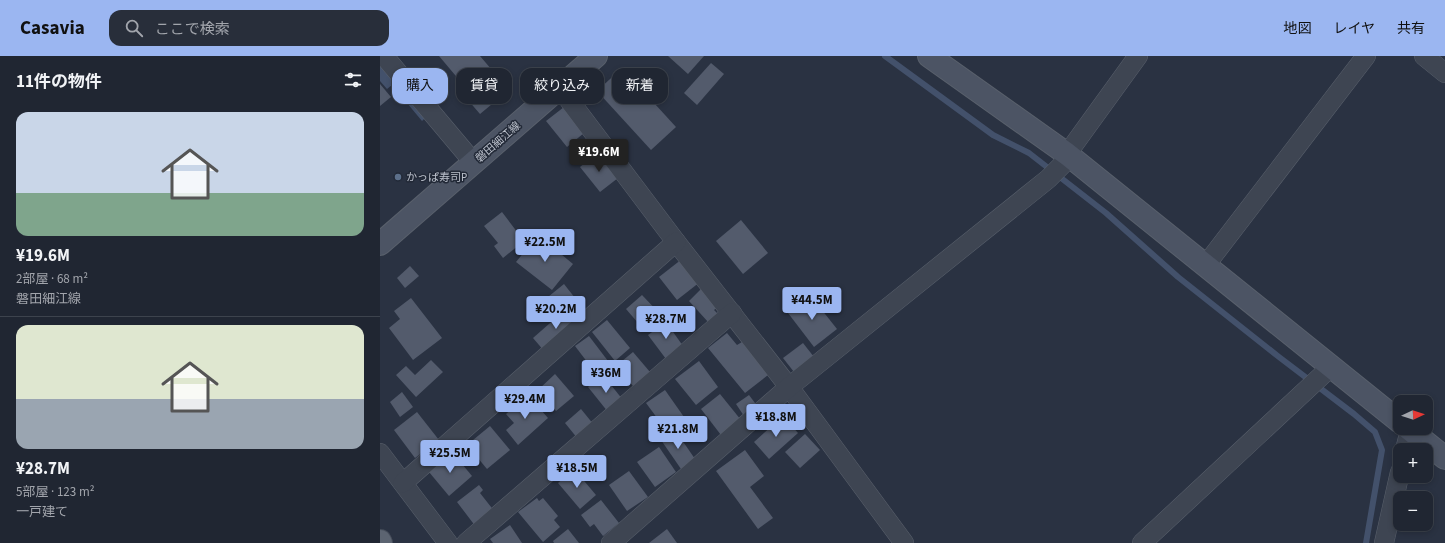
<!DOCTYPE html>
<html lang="ja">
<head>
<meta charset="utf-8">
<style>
  :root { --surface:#202632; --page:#282e3a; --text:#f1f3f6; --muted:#a2a5ac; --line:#3d434d; --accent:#9bb6f1 }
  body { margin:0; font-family:"Source Sans 3","Noto Sans JP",sans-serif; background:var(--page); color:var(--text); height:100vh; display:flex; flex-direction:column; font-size:15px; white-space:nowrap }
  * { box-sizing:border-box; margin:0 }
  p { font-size:13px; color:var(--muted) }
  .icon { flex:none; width:22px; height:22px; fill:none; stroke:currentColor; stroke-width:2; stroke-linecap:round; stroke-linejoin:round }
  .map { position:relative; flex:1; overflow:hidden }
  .sheet { display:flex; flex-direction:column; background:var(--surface); width:380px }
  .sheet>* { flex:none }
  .hud { position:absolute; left:12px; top:12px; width:380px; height:36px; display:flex; gap:8px }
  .needle { width:26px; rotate:86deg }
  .buttons { position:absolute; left:1013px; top:339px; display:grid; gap:8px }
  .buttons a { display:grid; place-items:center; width:40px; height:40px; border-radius:8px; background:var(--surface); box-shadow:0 2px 6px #0003,0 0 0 1px var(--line); font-size:20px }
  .price { position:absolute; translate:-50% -34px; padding:0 9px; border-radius:4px; background:var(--accent); color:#111; font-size:13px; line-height:26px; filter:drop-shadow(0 1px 2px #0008) }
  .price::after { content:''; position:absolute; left:50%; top:24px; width:12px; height:9px; margin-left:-6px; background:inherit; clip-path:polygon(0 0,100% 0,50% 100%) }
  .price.current { background:#222; color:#fff }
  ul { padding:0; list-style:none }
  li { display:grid; align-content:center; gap:8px; height:212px; padding:0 16px }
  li+li { border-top:1px solid var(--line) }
  li span { display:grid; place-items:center; height:124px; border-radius:12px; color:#555 }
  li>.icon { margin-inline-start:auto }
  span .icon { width:72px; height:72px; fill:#fffc; stroke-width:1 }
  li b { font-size:17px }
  h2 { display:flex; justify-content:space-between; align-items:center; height:48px; padding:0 16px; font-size:17px }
  .pill { padding:0 14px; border-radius:12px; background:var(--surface); box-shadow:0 2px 6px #0003,0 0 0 1px var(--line); font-size:14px; line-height:36px }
  .pill.current { background:var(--accent); color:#111 }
  header { display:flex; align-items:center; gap:24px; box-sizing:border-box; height:56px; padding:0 20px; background:var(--accent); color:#111 }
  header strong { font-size:19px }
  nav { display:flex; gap:22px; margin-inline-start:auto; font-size:14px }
  .search { width:280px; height:36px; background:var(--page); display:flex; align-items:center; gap:10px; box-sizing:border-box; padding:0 14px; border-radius:12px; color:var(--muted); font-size:15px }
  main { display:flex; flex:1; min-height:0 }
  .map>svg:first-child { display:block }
</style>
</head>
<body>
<header>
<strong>Casavia</strong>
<div class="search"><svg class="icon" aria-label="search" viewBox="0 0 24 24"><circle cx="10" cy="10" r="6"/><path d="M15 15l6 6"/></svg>ここで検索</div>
<nav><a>地図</a><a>レイヤ</a><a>共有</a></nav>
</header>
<main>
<section class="sheet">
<h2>11件の物件<svg class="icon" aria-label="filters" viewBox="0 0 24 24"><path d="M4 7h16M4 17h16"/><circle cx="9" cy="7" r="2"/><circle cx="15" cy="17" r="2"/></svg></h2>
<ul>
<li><span style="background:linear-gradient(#c9d6e8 65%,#7fa58c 0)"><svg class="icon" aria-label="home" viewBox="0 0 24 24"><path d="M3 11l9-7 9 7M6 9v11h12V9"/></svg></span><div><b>¥19.6M</b><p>2部屋 · 68 m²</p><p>磐田細江線</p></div></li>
<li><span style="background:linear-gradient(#dfe7d0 60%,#9aa5b1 0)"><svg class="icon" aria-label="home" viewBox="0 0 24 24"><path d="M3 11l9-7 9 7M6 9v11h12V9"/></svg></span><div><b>¥28.7M</b><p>5部屋 · 123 m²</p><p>一戸建て</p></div></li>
</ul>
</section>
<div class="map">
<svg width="1065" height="487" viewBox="0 0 1065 487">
  <rect width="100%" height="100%" fill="#2a3242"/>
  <polygon fill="#43516b" points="0,9 45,62 42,65 12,29 7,33 0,25"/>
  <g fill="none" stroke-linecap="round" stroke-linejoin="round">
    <polyline stroke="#43516b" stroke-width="6" points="505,0 613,79 649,97 726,157 798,221 899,301 974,358 995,376 1002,394 986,487"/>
  </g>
  <g fill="#535b6c">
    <polygon points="59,0 100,0 129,34 100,58 81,36 86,32"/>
    <polygon points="288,0 324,0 308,18"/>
    <polygon points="331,7 344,18 317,49 304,37"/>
    <polygon points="242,12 296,71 271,94 217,35"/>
    <polygon points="0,28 11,41 0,50"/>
    <polygon points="184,51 204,77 187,91 166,65"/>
    <polygon points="217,97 238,122 220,136 200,111"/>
    <polygon points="122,156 144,185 123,202 114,190 118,187 104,170"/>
    <polygon points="361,164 388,197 363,218 336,185"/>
    <polygon points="158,179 193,208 172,234 136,206"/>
    <polygon points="302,203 320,226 297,244 279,221"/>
    <polygon points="30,210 39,220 25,232 17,222"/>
    <polygon points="184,228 195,242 174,259 163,245"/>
    <polygon points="322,232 339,250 334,254 338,258 329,267 309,245"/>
    <polygon points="262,239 282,260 265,275 246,253"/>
    <polygon points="430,239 457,273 434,291 408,257"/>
    <polygon points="31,242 62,282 33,304 9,272 20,263 14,255"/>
    <polygon points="186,253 199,267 165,296 153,282"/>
    <polygon points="227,264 250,292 235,305 212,276"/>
    <polygon points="286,266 303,290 286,303 268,279"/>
    <polygon points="347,277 357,289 362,286 388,319 365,337 328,292"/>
    <polygon points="209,280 228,305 214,315 195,290"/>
    <polygon points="423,287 434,301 414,316 403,302"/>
    <polygon points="253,296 270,316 253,330 236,310"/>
    <polygon points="51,304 63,316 36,341 16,319 26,310 35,319"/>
    <polygon points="319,305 338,331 316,349 295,323"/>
    <polygon points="175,318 194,340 176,355 158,334"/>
    <polygon points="223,319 243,344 228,356 208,331"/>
    <polygon points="285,334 304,361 286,374 266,347"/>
    <polygon points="22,336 33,351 20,361 10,346"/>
    <polygon points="340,338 361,364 341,379 321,353"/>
    <polygon points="148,339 168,362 138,389 126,374 134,367 126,358"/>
    <polygon points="369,339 378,351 364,360 356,348"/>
    <polygon points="201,353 214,369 198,383 185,367"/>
    <polygon points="37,356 59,384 35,402 14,374"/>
    <polygon points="403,360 418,377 389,403 374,386"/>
    <polygon points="110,370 130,394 107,413 87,389"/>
    <polygon points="295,374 315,403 301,413 281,384"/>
    <polygon points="425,378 440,394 420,412 405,396"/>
    <polygon points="279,391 296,416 275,431 257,406"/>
    <polygon points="365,394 384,420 370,431 393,462 378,473 336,415"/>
    <polygon points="72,396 92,420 69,440 49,416"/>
    <polygon points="194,413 216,439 200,453 178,427"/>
    <polygon points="249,415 268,441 247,455 229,429"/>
    <polygon points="99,429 103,434 100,437 115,456 96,471 77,446"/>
    <polygon points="157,442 159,445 163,442 178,460 174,464 180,471 163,486 138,456"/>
    <polygon points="221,444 239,467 223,480 214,468 210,471 201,459"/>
    <polygon points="130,469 142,487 113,487 110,483"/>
    <polygon points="188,473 199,487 174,487 173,485"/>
    <polygon points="287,473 297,487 269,487"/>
  </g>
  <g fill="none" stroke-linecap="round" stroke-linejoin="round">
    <g stroke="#59606c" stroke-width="20">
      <g id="street">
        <polyline points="4,0 94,107"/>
        <polyline points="1044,0 1065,17"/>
        <polyline points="180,32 296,186 409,331 524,487"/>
        <polyline points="825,210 986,0"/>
        <polyline points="1025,394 1030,374"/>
        <polyline points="0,397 68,487"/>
        <polyline points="23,427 296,186"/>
        <polyline points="86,487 352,257"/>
        <polyline points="231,487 409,331 668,123 682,109 687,98 758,0"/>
        <polyline points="762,487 952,310"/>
        <polyline points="1004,487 1020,416"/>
      </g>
    </g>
    <g stroke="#59606c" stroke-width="24">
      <g id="secondary">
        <polyline points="549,0 687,98 1020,366"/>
        <polyline points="0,188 216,0"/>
        <polyline points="1028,372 1065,402"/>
      </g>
    </g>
    <g stroke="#474e5b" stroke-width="24">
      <polyline id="primary" points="0,485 1,487"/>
    </g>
    <use href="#street" stroke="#3e4552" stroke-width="19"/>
    <use href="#secondary" stroke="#4c5464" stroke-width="22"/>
    <use href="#primary" stroke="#5c6471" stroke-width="22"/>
  </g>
  <circle fill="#5c6f8a" stroke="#222937" stroke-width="1.5" cx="18" cy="121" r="4"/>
  <g text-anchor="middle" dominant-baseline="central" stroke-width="3" stroke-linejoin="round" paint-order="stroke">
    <g font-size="11" fill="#bbc0cb" stroke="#222937">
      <text transform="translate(118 86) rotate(-41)">磐田細江線</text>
    </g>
    <g font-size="11" fill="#bbc0cb" stroke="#222937" text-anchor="start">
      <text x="26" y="121">かっぱ寿司P</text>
    </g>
  </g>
</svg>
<div class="buttons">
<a><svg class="needle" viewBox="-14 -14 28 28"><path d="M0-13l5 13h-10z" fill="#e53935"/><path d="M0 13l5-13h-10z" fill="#a2a5ac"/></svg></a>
<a>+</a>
<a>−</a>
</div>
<b class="price current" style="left:219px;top:117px">¥19.6M</b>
<b class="price" style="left:165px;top:207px">¥22.5M</b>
<b class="price" style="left:432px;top:265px">¥44.5M</b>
<b class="price" style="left:176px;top:274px">¥20.2M</b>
<b class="price" style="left:286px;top:284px">¥28.7M</b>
<b class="price" style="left:226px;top:338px">¥36M</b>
<b class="price" style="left:145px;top:364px">¥29.4M</b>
<b class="price" style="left:396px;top:382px">¥18.8M</b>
<b class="price" style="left:298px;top:394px">¥21.8M</b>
<b class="price" style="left:70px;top:418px">¥25.5M</b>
<b class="price" style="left:197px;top:433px">¥18.5M</b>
<div class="hud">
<a class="pill current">購入</a>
<a class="pill">賃貸</a>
<a class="pill">絞り込み</a>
<a class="pill">新着</a>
</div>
</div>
</main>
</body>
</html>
